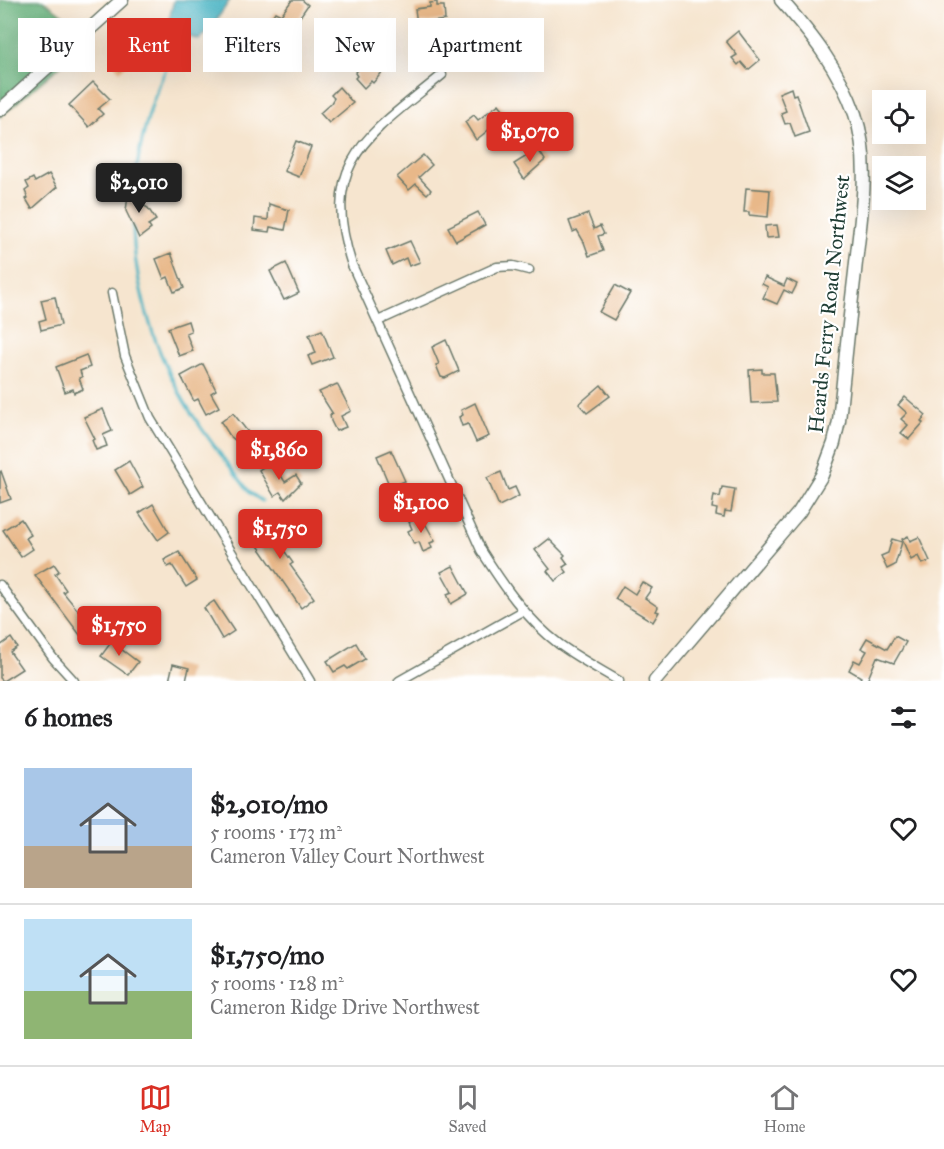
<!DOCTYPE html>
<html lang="en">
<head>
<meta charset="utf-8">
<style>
  :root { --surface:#fff; --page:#f2f2f2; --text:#202124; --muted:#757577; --line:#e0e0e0; --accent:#d93025 }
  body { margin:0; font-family:"IM FELL Great Primer",serif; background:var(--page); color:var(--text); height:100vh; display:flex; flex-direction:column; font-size:22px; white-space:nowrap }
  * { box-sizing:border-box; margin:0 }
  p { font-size:20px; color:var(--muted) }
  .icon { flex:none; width:33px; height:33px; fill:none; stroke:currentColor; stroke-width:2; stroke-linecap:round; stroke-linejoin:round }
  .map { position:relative; height:681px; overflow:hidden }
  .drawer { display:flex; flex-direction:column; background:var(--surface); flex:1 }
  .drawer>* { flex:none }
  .guide { position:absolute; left:18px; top:18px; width:600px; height:54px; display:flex; gap:12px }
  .tools { position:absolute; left:872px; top:90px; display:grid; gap:12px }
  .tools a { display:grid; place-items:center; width:54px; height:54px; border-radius:0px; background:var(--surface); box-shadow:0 6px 24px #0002; font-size:30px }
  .price { position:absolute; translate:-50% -51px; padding:0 14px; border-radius:6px; background:var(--accent); color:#fff; font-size:20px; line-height:39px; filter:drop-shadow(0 2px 3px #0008) }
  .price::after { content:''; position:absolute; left:50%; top:36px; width:18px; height:14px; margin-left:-9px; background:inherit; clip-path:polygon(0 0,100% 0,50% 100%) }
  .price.selected { background:#222; color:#fff }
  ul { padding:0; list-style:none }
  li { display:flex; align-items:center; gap:18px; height:150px; padding:0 24px }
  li+li { border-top:2px solid var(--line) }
  li span { display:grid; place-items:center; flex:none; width:168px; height:120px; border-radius:0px; color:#555 }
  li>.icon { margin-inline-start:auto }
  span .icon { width:72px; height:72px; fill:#fffc; stroke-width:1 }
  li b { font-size:26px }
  h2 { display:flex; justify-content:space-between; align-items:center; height:72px; padding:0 24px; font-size:26px }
  .chip { padding:0 21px; border-radius:0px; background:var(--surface); box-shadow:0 6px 24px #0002; font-size:21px; line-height:54px }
  .chip.selected { background:var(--accent); color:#fff }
  .menu { display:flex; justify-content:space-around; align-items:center; height:84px; border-top:2px solid var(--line); background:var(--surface); font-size:16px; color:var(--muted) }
  .menu a { display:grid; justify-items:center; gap:3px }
  .menu .selected { color:var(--accent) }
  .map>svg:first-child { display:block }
</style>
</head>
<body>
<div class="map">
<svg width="944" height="681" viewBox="0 0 944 681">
  <rect width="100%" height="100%" fill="#fff"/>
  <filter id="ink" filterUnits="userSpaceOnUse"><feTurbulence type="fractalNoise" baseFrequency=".0167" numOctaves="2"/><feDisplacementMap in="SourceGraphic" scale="12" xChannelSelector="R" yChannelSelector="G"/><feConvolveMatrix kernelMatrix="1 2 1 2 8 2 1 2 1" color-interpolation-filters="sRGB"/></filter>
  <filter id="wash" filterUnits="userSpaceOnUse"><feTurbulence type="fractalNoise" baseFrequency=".008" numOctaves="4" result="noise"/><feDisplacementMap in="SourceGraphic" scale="24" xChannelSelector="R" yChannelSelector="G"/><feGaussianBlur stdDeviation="1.35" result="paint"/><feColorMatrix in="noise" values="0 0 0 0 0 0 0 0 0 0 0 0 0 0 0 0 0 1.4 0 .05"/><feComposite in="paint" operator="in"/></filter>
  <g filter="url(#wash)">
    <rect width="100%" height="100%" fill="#f6e5cf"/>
    <polygon fill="#65b079" stroke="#427656" stroke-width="1.5" points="0,0 43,0 93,38 0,117"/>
    <path fill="#45b2c2" stroke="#32787b" stroke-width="1.5" d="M 174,0 L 230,0 L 209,31 L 199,40 C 186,36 174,31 169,19 Z"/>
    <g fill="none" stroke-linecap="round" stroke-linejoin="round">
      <g stroke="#45b2c2" stroke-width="3">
        <path d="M 134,190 C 139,138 156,78 185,35"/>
        <path d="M 133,224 C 134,293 159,366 198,423 C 214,447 233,470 250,493 L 262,501"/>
      </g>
    </g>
    <g id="blocks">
      <g fill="#e8b889">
        <polygon points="292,0 302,0 308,5 288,34 269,21 275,12 281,15"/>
        <polygon points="437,2 437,6 444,6 445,20 417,24 415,9 430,7 430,3"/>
        <polygon points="489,21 496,31 501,28 511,46 497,57 483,39 479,42 472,34"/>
        <polygon points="738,31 760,60 748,70 741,62 738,65 732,58 737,55 726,41"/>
        <polygon points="131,47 138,55 120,71 113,63"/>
        <polygon points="377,50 390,63 373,83 371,81 364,88 355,78 357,76 355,73"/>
        <polygon points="93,82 110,99 98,109 103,114 89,127 69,105"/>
        <polygon points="339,87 353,103 329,123 320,113 331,103 334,98 331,95"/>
        <polygon points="791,88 793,95 796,94 809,132 795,137 790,123 785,124 781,113 786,111 779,93"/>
        <polygon points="499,104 510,118 504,123 506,125 496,134 491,128 476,140 465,122 474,115 478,120"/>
        <polygon points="296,141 311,147 299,177 284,171"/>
        <polygon points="538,149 545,160 524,179 514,164"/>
        <polygon points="423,155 432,165 419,177 431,190 427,194 416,184 409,190 397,177"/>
        <polygon points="49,174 57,187 32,209 26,199 28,198 25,191 29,188 26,182 33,178 35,182"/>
        <polygon points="129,188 139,190 136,201 148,208 156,220 148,225 151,229 139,238 126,211"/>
        <polygon points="746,188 770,190 768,217 749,215 749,212 744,212"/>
        <polygon points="269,204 289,210 285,230 270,227 269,232 254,230 255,218 268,220"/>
        <polygon points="478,212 485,225 456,241 448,227"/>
        <polygon points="588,214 594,229 600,226 604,234 598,236 603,251 589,256 584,242 577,230 573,232 569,221"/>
        <polygon points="777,225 779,237 766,238 765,226"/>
        <polygon points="410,241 420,262 409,266 406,258 392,265 386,251"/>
        <polygon points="171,253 184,288 174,292 168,277 164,279 156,259"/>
        <polygon points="286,263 299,293 284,300 270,271"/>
        <polygon points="765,277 784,286 787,279 797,284 792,294 784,290 777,304 763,298 768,287 762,284"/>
        <polygon points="615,285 630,293 614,320 599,312"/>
        <polygon points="55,297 61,325 41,330 39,321 46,319 41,300"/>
        <polygon points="188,321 191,331 186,333 193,351 179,356 168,328"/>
        <polygon points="322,330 333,357 312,365 308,356 316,353 309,335"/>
        <polygon points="446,340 459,371 445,378 441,377 436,365 439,364 432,347"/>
        <polygon points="86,355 90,367 80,371 82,377 79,378 83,389 74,393 73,389 65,392 56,367"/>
        <polygon points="203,364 216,390 211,393 219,407 206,414 198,399 194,401 181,376"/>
        <polygon points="762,369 762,373 774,373 777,402 751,403 749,370"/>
        <polygon points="337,384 351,411 341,416 346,427 336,431 331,421 330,415 333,414 319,392"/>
        <polygon points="601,385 610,396 587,413 579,404"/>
        <polygon points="905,397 926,415 921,421 923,423 909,439 901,433 908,425 901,419 907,413 898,405"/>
        <polygon points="475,403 489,436 476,442 468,424 462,426 459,417 463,415 461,410"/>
        <polygon points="103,409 112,431 103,435 107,446 96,450 92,440 95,439 84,417"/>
        <polygon points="233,413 255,441 245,448 230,436 221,422"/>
        <polygon points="391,450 405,481 390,487 377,456"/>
        <polygon points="129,461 143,487 130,495 115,470"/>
        <polygon points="272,461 285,482 296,475 301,483 285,499 280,492 274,496 259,470"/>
        <polygon points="1,471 11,499 0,503 0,472"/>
        <polygon points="501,472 508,490 515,487 519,496 499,506 487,478"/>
        <polygon points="722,487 735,489 731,512 725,511 724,517 716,515 717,509 712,508 714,495 720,497"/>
        <polygon points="153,504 169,532 158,540 139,513"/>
        <polygon points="266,516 287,546 283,549 293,563 290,565 314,598 301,608 250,534 254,532 250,527"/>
        <polygon points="421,516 435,541 430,543 432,548 423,552 419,542 414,544 408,531 412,529 409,522"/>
        <polygon points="21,519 31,535 26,538 33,549 21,557 3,530"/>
        <polygon points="908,536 910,541 919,537 930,561 922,564 918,556 911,560 902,539"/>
        <polygon points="549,539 565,555 563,557 568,564 563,567 567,572 555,581 547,571 550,569 535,550"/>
        <polygon points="892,539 902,542 895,565 887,569 881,556 888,553"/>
        <polygon points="179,552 197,580 186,587 172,565 168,567 164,560"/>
        <polygon points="54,564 59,571 55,574 66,590 63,592 84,618 88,615 95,623 80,635 35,575"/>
        <polygon points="453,566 468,594 451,604 447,594 452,592 441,572"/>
        <polygon points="642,582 652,588 645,598 658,607 656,611 659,612 653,622 615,599 623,586 635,594"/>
        <polygon points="214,601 234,631 222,639 204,608"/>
        <polygon points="895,636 906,642 894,663 877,657 867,681 859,681 861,677 849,670 854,660 860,663 867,651 861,648 867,638 887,649"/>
        <polygon points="115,637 124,645 121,649 138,662 128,675 101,656"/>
        <polygon points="11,638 17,647 10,652 22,669 3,681 0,678 0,646"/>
        <polygon points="356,643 365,659 348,669 345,666 334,672 327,661"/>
        <polygon points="173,664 189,668 186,681 169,681"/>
      </g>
    </g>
  </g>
  <g filter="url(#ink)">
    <use href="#blocks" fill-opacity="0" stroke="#6a786a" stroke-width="1.5"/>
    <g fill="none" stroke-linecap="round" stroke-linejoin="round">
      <g stroke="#6a786a" stroke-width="11">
        <g id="street">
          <path d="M 442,75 C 369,135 318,161 352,265 L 481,550 C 503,585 526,619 559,644 C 578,658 599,669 619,681"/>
          <polyline points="112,293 125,356 150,418 310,681"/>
          <polyline points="378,321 497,267 513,266 529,270"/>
          <polyline points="0,585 53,658 74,681"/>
          <polyline points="399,681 523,611"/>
        </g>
      </g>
      <g stroke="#6a786a" stroke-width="15">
        <g id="secondary">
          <polyline points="0,110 122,0"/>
          <path d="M 655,681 L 799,512 L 822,475 L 834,443 L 839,421 C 844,371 849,322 855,272 C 860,220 872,164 855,114 C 839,69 812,35 781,0"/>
        </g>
      </g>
      <use href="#street" stroke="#fff" stroke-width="8"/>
      <use href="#secondary" stroke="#fff" stroke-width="12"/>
    </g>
  </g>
  <g text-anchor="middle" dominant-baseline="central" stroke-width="4.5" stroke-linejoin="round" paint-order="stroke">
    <g font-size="21" fill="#1f3d34" stroke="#fff">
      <text transform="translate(829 304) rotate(-84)">Heards Ferry Road Northwest</text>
    </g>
  </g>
</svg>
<div class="tools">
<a><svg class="icon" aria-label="locate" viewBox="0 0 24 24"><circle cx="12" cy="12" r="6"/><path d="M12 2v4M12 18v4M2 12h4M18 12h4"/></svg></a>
<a><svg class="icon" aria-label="layers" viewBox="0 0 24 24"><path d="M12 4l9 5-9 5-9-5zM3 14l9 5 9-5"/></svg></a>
</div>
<b class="price" style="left:530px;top:163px">$1,070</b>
<b class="price selected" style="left:139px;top:214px">$2,010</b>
<b class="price" style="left:279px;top:481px">$1,860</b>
<b class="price" style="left:421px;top:534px">$1,100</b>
<b class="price" style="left:280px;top:560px">$1,750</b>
<b class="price" style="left:119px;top:657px">$1,750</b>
<div class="guide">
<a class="chip">Buy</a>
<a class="chip selected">Rent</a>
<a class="chip">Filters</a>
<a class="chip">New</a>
<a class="chip">Apartment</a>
</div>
</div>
<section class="drawer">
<h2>6 homes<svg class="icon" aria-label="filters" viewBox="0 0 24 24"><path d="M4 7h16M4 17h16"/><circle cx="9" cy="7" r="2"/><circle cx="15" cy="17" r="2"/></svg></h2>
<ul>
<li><span style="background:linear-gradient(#a9c7e8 65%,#b9a48a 0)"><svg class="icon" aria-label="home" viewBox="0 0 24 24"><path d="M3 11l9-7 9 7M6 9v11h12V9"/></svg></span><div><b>$2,010/mo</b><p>5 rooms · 173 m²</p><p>Cameron Valley Court Northwest</p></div><svg class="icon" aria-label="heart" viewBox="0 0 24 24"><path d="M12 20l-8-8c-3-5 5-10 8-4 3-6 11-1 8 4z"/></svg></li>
<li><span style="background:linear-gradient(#bfe0f5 60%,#8fb573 0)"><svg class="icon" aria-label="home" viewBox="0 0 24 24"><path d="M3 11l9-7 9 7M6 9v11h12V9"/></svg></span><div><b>$1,750/mo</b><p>5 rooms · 128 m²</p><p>Cameron Ridge Drive Northwest</p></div><svg class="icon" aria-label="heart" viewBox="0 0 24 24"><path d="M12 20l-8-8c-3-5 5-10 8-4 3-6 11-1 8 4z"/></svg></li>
</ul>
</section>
<nav class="menu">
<a class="selected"><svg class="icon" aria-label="map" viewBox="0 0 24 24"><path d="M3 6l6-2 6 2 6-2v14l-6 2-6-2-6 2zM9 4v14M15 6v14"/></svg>Map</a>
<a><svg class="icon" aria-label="saved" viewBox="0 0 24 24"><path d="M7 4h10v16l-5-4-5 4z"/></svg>Saved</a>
<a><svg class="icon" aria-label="home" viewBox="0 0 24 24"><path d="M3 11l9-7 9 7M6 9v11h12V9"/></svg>Home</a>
</nav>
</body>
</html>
